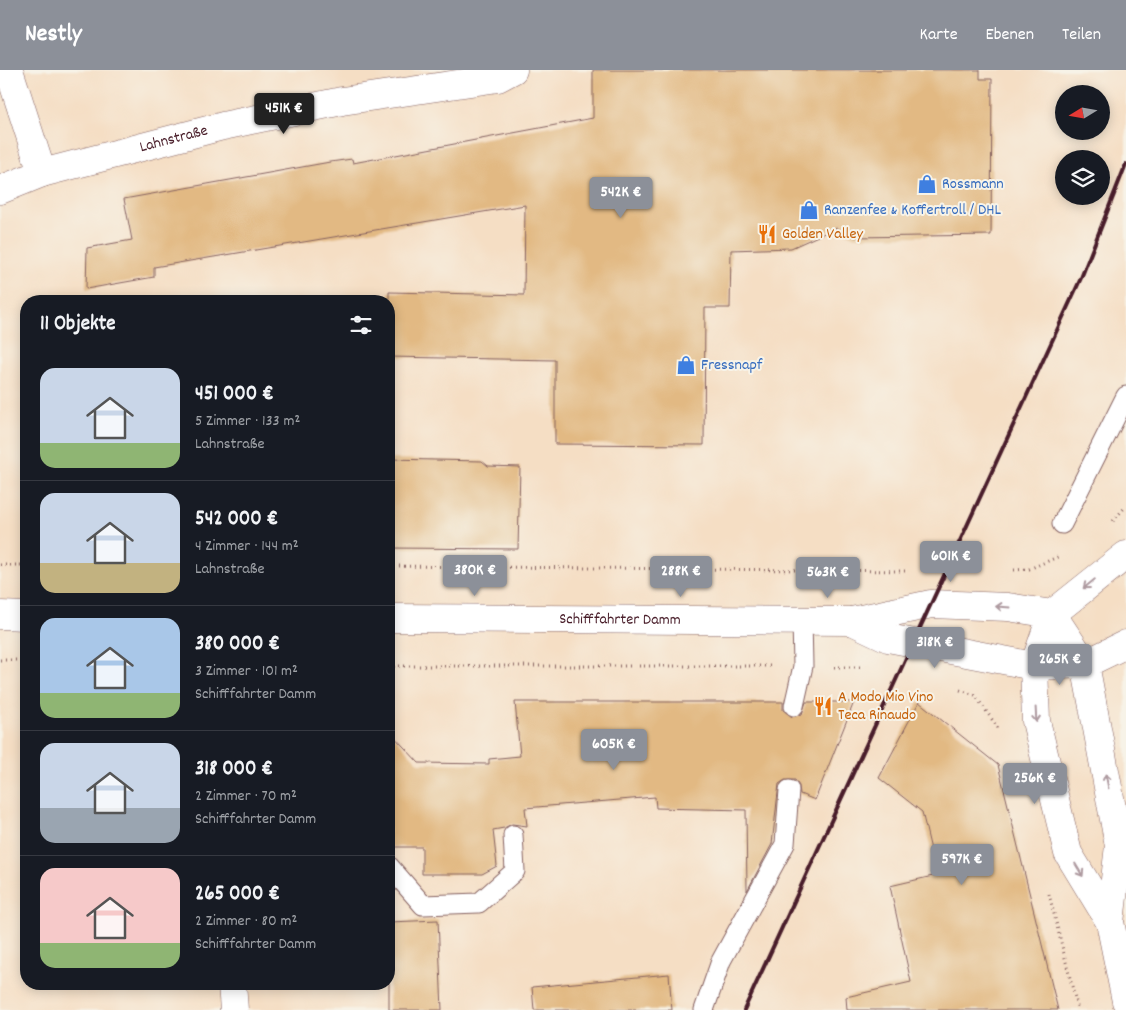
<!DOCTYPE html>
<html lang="de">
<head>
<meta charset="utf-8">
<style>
  :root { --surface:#171b24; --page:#242831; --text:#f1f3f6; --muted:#9ea1a6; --line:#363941; --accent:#8c9099 }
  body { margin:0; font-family:Dekko,sans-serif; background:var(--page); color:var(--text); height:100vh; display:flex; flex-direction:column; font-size:19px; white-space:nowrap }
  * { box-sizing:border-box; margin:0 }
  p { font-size:16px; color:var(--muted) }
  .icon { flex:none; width:28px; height:28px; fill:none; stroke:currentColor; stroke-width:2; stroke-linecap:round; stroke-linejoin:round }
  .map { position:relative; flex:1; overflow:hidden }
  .drawer { position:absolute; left:20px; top:225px; width:375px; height:695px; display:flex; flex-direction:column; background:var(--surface); border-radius:20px; box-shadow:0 2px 12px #0003 }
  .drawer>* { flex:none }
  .needle { width:32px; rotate:259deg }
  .buttons { position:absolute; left:1055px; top:15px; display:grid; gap:10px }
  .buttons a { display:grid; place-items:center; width:55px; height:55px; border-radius:50%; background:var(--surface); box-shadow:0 2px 12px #0003; font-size:25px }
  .price { position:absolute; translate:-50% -42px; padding:0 11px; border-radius:5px; background:var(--accent); color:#fff; font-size:16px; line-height:32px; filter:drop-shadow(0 1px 2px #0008) }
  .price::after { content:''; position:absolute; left:50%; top:30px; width:15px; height:11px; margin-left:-8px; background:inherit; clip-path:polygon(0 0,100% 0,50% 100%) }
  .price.active { background:#222; color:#fff }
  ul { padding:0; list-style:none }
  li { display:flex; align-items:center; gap:15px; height:125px; padding:0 20px }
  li+li { border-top:1px solid var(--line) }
  li span { display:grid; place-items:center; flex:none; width:140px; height:100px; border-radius:15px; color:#555 }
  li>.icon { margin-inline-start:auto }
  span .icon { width:60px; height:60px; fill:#fffc; stroke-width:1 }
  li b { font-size:21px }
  h2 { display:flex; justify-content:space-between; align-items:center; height:60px; padding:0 20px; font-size:21px }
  header { display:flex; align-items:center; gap:30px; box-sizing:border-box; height:70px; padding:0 25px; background:var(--accent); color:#fff }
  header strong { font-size:24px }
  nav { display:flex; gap:28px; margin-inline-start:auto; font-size:18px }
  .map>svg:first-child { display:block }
</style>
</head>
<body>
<header>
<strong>Nestly</strong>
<nav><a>Karte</a><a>Ebenen</a><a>Teilen</a></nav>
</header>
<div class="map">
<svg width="1126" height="940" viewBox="0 0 1126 940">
  <rect width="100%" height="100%" fill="#f7f3e8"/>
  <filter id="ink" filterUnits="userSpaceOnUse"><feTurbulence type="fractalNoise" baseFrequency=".02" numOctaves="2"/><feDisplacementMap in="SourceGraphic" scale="10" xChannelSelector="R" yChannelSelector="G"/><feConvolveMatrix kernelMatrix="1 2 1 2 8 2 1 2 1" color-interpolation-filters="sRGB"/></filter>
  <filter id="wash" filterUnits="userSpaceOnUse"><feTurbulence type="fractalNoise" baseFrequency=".0096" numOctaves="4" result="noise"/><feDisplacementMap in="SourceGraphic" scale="20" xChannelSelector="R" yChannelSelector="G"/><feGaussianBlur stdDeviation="1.12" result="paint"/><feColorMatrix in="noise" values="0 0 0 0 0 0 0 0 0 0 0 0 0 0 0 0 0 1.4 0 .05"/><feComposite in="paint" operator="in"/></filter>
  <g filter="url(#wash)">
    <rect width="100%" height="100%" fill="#f5dec4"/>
    <g id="blocks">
      <g fill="#e2b983">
        <polygon points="593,0 980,0 980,9 992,9 991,165 855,167 836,158 791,178 731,180 730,238 705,238 704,375 555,374 555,290 389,287 389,222 524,225 525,135 154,197 154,207 86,219 87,178 132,170 124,129 330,92 352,89 353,93 593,48"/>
        <polygon points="389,389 482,391 488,396 520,397 518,479 389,478"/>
        <polygon points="515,632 783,632 783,640 792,647 802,644 806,632 854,632 815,730 800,724 799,716 795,710 785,710 779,714 772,774 747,821 746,740 656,738 655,727 525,738 527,756 512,754 504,758 493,760 497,796 482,804 422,804 422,777 389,777 389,661 419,693 489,694 489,689 520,686"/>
        <polygon points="919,632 998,695 1058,940 847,940 846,927 911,912 890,816 937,805 922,742 879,708"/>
        <polygon points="438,850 442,940 389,940 389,852"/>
        <polygon points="669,904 672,940 534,940 532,917"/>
      </g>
    </g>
  </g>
  <g filter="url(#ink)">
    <use href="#blocks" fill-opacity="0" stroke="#866261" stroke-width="1"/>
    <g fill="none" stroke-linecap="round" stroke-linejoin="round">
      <g stroke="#866261" stroke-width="21">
        <g id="lane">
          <polyline points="1062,454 1126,326"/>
          <polyline points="794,636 803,596 802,549"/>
          <polyline points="389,796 423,835 479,833 515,801 513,765"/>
          <polyline points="704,940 721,891 785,774 789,720"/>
        </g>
      </g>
      <g stroke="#866261" stroke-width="29">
        <g id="street">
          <path id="s1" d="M 42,103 L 223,56 L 342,31 L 498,8 L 513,0"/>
          <polyline points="0,120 42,103 9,0"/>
          <polyline points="232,914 234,940"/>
        </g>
      </g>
      <g stroke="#866261" stroke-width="29">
        <g id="secondary">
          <polyline points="1052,544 1085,594 1091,626 1119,776 1110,852 1126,931"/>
          <polyline points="1052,544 1034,596 1036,651 1068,783 1110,852"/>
          <polyline points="0,545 26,546"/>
          <path id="s2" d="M 389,548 L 852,551 L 931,534 L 1008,537 L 1052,544 L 1126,485"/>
          <polyline points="852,551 888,568 1034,596 1085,594 1126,574"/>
        </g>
      </g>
      <g stroke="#866261" stroke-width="3" stroke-dasharray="1 4" stroke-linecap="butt">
        <polyline points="1113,451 1126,436"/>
        <polyline points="0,495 26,495"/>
        <polyline points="389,496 906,501"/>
        <polyline points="1014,500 1029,499 1060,486"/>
        <polyline points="0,590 26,590"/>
        <polyline points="389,596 771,596"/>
        <polyline points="834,597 863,597"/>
        <polyline points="960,620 975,625 1000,661"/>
        <polyline points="1049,824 1078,940"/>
      </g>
      <use href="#lane" stroke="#fff" stroke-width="19"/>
      <use href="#street" stroke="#fff" stroke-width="28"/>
      <use href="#secondary" stroke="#fff" stroke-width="28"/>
      <polyline stroke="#4a1f2b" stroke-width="4" points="744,940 1081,208 1126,94"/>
    </g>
    <defs><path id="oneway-shaft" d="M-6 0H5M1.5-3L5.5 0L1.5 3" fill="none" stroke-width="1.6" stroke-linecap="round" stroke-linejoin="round" transform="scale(1.25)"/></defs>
    <g stroke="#ae9aa0">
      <use href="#oneway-shaft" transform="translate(1089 514) rotate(141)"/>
      <use href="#oneway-shaft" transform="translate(1003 537) rotate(-176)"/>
      <use href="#oneway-shaft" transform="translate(1036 645) rotate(87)"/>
      <use href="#oneway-shaft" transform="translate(1107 711) rotate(-101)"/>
      <use href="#oneway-shaft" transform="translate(1079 800) rotate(59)"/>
    </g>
  </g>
  <defs>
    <g id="shop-bare" transform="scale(1.5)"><path d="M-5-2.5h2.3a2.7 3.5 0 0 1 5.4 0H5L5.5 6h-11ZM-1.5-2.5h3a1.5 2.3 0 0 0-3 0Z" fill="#3f7fe0" stroke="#f7f3e8" stroke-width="2.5" paint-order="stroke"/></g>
    <g id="restaurant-bare" transform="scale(1.5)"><path d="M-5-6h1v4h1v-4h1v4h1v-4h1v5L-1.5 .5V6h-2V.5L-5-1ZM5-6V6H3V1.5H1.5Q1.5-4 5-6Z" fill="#e8710a" stroke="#f7f3e8" stroke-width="2.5" paint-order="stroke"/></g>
  </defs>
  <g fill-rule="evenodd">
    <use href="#shop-bare" x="927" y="114"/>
    <use href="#shop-bare" x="809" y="140"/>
    <use href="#restaurant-bare" x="767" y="164"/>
    <use href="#shop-bare" x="686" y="295"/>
    <use href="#restaurant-bare" x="823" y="636"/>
  </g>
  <g text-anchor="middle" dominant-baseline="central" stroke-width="4" stroke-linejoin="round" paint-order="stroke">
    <g font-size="16" fill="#4a1f2b" stroke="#f7f3e8">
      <text stroke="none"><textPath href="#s1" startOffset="136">Lahnstraße</textPath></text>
      <text stroke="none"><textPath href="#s2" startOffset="231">Schifffahrter Damm</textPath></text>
    </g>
    <g font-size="16" fill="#366cbe" stroke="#f7f3e8" text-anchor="start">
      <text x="942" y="114">Rossmann</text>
      <text x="824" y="140">Ranzenfee &amp; Koffertroll / DHL</text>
      <text x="701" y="295">Fressnapf</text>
    </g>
    <g font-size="16" fill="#c56008" stroke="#f7f3e8" text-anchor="start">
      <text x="782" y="164">Golden Valley</text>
      <text x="838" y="627">A Modo Mio Vino<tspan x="838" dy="18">Teca Rinaudo</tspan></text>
    </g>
  </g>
</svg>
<div class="buttons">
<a><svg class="needle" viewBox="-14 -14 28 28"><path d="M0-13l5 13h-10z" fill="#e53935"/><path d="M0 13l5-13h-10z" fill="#9ea1a6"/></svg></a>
<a><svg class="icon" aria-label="layers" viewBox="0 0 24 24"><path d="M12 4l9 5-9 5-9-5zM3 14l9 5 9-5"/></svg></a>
</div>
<b class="price active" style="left:284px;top:65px">451K €</b>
<b class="price" style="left:621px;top:149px">542K €</b>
<b class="price" style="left:951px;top:513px">601K €</b>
<b class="price" style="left:475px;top:527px">380K €</b>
<b class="price" style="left:681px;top:528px">288K €</b>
<b class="price" style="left:828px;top:529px">563K €</b>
<b class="price" style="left:935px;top:599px">318K €</b>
<b class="price" style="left:1060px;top:616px">265K €</b>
<b class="price" style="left:614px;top:701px">605K €</b>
<b class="price" style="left:1035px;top:735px">256K €</b>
<b class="price" style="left:962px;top:816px">597K €</b>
<section class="drawer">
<h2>11 Objekte<svg class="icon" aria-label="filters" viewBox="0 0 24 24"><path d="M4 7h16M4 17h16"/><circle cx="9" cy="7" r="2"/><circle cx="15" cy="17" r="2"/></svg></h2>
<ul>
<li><span style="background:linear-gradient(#c9d6e8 75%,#8fb573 0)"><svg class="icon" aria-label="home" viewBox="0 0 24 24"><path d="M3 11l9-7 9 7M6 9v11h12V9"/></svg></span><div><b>451 000 €</b><p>5 Zimmer · 133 m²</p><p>Lahnstraße</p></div></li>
<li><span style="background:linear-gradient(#c9d6e8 70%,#c2b280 0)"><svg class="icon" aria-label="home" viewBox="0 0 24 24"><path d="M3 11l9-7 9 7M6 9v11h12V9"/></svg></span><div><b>542 000 €</b><p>4 Zimmer · 144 m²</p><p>Lahnstraße</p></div></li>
<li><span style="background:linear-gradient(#a9c7e8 75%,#8fb573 0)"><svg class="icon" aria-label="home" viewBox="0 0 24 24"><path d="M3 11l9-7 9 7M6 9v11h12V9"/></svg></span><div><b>380 000 €</b><p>3 Zimmer · 101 m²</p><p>Schifffahrter Damm</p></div></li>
<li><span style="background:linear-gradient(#c9d6e8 65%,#9aa5b1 0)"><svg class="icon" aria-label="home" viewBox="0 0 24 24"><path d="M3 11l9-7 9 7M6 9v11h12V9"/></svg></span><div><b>318 000 €</b><p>2 Zimmer · 70 m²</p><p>Schifffahrter Damm</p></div></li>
<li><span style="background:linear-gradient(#f6c9c9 75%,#8fb573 0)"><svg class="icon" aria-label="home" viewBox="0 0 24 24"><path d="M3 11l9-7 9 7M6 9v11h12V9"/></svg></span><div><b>265 000 €</b><p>2 Zimmer · 80 m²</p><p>Schifffahrter Damm</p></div></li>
</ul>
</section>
</div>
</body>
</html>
